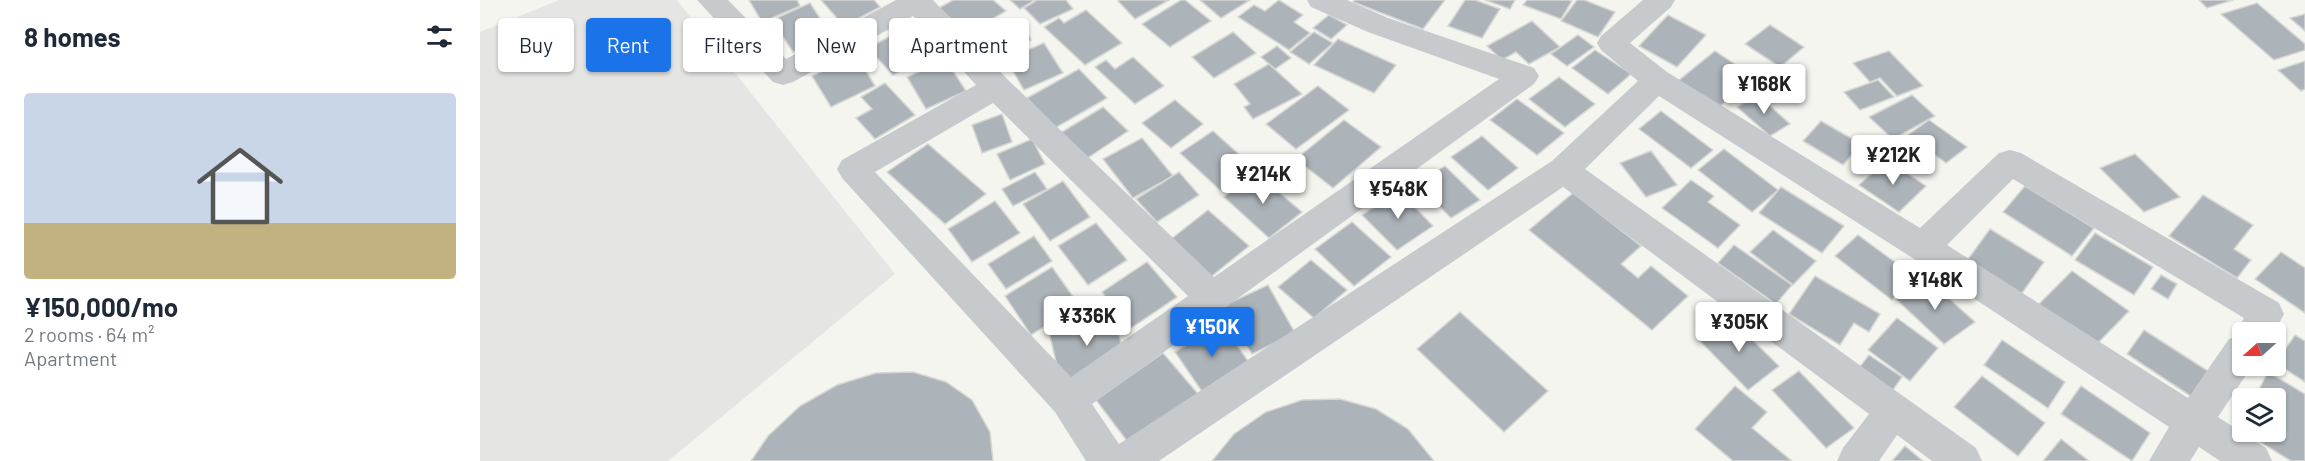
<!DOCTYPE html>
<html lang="en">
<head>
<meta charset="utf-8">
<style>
  :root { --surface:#fff; --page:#f2f2f3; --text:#1f2937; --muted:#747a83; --line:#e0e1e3; --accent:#1a73e8 }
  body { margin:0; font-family:Barlow,sans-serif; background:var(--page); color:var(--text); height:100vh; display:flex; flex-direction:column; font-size:22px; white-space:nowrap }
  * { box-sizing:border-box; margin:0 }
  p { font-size:20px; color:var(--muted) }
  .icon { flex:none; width:33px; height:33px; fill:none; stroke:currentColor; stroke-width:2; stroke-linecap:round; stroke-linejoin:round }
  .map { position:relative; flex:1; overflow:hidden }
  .sheet { display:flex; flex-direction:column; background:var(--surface); width:480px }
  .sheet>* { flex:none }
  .guide { position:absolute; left:18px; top:18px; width:570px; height:54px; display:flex; gap:12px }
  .needle { width:39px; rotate:249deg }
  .fabs { position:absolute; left:1752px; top:322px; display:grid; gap:12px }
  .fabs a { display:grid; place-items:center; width:54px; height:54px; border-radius:6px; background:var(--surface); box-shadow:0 2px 4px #0004; font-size:30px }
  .price { position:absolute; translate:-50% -51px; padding:0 14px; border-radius:6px; background:#fff; color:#222; font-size:20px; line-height:39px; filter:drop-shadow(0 2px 3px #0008) }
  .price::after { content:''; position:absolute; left:50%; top:36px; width:18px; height:14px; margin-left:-9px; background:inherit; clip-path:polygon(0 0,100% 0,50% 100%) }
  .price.selected { background:var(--accent); color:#fff }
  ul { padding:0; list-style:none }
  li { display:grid; align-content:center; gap:12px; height:318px; padding:0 24px }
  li+li { border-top:2px solid var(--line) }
  li span { display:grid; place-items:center; height:186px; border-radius:6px; color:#555 }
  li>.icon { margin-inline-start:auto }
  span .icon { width:108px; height:108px; fill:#fffc; stroke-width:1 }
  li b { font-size:26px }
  h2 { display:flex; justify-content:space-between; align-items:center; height:72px; padding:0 24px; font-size:26px }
  .chip { padding:0 21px; border-radius:6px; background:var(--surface); box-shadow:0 2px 4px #0004; font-size:21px; line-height:54px }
  .chip.selected { background:var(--accent); color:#fff }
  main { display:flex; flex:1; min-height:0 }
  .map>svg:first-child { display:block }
</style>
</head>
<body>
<main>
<section class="sheet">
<h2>8 homes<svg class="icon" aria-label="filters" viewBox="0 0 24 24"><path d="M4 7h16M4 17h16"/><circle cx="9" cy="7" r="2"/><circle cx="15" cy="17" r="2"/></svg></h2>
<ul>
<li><span style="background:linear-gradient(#c9d6e8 70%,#c2b280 0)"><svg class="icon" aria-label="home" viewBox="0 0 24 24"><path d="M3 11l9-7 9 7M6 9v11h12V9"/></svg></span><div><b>¥150,000/mo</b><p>2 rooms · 64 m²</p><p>Apartment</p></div></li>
</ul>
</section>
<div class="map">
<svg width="1825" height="461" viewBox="0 0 1825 461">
  <rect width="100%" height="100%" fill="#f5f5f0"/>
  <polygon fill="#e5e6e4" points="79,0 197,0 415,274 188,461 0,461 0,32"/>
  <g fill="#acb4ba" stroke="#d6d6d3" stroke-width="1.5">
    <polygon points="269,0 317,0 320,6 282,22"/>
    <polygon points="341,0 394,0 400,7 364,26"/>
    <polygon points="473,0 513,0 526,11 487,34 459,8"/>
    <polygon points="530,0 555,0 540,9"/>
    <polygon points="557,0 586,0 593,9 560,24 544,8"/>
    <polygon points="689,0 655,19 638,1 639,0"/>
    <polygon points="701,0 705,0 731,21 690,47 662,24"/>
    <polygon points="720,0 770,0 741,18"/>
    <polygon points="799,0 823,15 814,22 830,33 809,50 758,17 774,5 785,11"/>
    <polygon points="875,0 965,0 943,29 873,2"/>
    <polygon points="985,0 995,0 1020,9 1002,38 968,26"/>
    <polygon points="1005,0 1035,0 1030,9"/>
    <polygon points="1047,0 1089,0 1092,1 1081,19 1043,5"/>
    <polygon points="1097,0 1104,0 1135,12 1118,37 1081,21"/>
    <polygon points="1719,0 1753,0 1727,8"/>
    <polygon points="330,3 351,35 313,52 292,20"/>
    <polygon points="1777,3 1825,44 1825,50 1794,60 1741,14"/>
    <polygon points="606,10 642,43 605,65 564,27 579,18 584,23"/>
    <polygon points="1825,14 1825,31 1810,18"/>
    <polygon points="849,15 867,25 851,39 833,28"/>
    <polygon points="1188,15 1226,35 1197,67 1159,46"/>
    <polygon points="541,19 551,40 506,55 498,33"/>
    <polygon points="1052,21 1080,47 1049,64 1036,52 1022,60 1007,46"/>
    <polygon points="1290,25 1324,47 1300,67 1265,44"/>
    <polygon points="428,27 445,44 432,51 440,60 413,75 388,48"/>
    <polygon points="753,32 776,53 734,78 712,57"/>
    <polygon points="834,32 853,43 829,64 810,52"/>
    <polygon points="1098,35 1114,47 1087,66 1071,54"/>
    <polygon points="858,39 916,65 894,93 834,65"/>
    <polygon points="564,43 583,73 544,90 526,59"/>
    <polygon points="797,46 811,58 795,69 781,57"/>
    <polygon points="1115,50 1151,74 1128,94 1092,68"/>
    <polygon points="1235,51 1274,77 1238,108 1198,81"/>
    <polygon points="1409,51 1443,86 1417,96 1400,78 1390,82 1373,63"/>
    <polygon points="377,56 395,86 351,107 332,76"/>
    <polygon points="653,57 684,86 655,104 615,67 626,60 635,69"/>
    <polygon points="466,60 486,91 446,109 427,77"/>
    <polygon points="1825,61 1825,89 1821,91 1798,70"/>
    <polygon points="789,64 822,94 773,119 764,107 770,104 754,84"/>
    <polygon points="599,69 627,98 575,128 547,98"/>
    <polygon points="1079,77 1115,104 1085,127 1049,99"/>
    <polygon points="1398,80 1414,97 1380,110 1364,92"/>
    <polygon points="405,83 435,115 395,139 376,118 392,109 381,97"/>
    <polygon points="838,86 869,110 816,149 786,124"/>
    <polygon points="1278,95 1310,124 1290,136 1257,107"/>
    <polygon points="1432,95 1455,116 1413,139 1389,117"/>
    <polygon points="1037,99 1084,133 1057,155 1010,120"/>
    <polygon points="695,100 723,124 691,148 662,123"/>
    <polygon points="623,107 648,131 603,161 577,135"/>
    <polygon points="1181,111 1233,150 1211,168 1159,129"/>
    <polygon points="522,114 532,142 502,153 492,125"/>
    <polygon points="864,120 901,147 853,188 816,159"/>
    <polygon points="1449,120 1487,147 1466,163 1450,151 1442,156 1421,140"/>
    <polygon points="1341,121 1381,144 1363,165 1323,141"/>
    <polygon points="733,131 773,167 740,190 700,153"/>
    <polygon points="1002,136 1038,168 1008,190 971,157"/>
    <polygon points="662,138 693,176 653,198 623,159"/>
    <polygon points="552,139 565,164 530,180 517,154"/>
    <polygon points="448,144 506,194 465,224 407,172"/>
    <polygon points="1244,149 1298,190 1272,212 1218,170"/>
    <polygon points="1171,151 1197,185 1166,197 1140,163"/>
    <polygon points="1655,154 1700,197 1664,212 1620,168"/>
    <polygon points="1407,160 1446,186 1419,212 1379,185"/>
    <polygon points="965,166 1000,200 971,218 938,184"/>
    <polygon points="555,172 567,189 533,206 522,189"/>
    <polygon points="699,172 719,195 677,222 656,199"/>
    <polygon points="776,173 822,212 789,238 744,197"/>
    <polygon points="1211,180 1234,196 1228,202 1260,225 1238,248 1182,208"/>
    <polygon points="583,181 610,217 570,241 543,204"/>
    <polygon points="1545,186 1614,228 1592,256 1523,212"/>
    <polygon points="1301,187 1364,226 1342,253 1279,213"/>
    <polygon points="919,191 953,226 917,250 882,215"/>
    <polygon points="1093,193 1161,246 1141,264 1158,278 1171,266 1208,296 1172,330 1049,230"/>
    <polygon points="1723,195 1773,225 1754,249 1771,260 1757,278 1689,236"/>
    <polygon points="515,201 540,233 492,262 468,229"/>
    <polygon points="728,210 769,246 722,284 681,247"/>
    <polygon points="872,222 911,257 874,286 835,249"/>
    <polygon points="616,223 647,260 608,285 578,246"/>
    <polygon points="1510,229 1564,262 1540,296 1486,262"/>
    <polygon points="1293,230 1336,261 1313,285 1270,252"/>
    <polygon points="1615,233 1673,267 1654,295 1595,260"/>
    <polygon points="1378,235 1435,277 1412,300 1355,256"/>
    <polygon points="554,236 572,261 526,289 508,264"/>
    <polygon points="1254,245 1312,285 1296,304 1238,263"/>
    <polygon points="1801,252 1825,268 1825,313 1775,279"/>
    <polygon points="831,260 867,290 834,318 798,287"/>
    <polygon points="667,262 697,297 651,328 622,292"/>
    <polygon points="572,267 599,305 551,335 525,296"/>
    <polygon points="1592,271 1649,311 1612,349 1556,307"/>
    <polygon points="1681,275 1697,284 1688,299 1671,289"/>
    <polygon points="1335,276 1400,314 1389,332 1374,323 1360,345 1309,314"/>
    <polygon points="1446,278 1495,322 1464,344 1416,299"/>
    <polygon points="788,285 815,333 772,354 745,305"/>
    <polygon points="632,310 646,361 581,383 569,332"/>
    <polygon points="980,312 1068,391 1024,432 937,349"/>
    <polygon points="1249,317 1299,366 1268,390 1219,340"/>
    <polygon points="1417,318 1458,348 1430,381 1388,350"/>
    <polygon points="742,324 770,364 723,393 695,352"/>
    <polygon points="1664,330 1731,373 1715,399 1647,354"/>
    <polygon points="1815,335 1825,341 1825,382 1796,363"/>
    <polygon points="1522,340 1585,382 1568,408 1504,365"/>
    <polygon points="683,353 718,394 650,445 616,400"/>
    <polygon points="1389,355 1422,377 1408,397 1375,373"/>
    <polygon points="1319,371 1374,428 1346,448 1292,390"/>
    <polygon points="433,372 466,382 492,400 510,432 513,461 271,461 288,436 320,406 357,385 396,373"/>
    <polygon points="1788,372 1825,394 1825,461 1811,461 1764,432 1796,432 1796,399 1774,399"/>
    <polygon points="1502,376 1565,423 1538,456 1474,407"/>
    <polygon points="1255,386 1287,412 1272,428 1312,461 1253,461 1215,429"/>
    <polygon points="1601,386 1670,433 1652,461 1581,414"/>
    <polygon points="860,399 896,409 928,429 954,461 732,461 754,434 786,412 822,400"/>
    <polygon points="1581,439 1609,461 1563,461"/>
    <polygon points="1425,446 1443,461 1412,461"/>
  </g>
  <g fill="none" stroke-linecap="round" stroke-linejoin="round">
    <path fill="#c6cacd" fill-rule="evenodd" d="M 217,0 L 248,0 L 306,59 L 416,0 L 453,0 L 527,79 L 734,277 L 1019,79 L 888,32 L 831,7 L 827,0 L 867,0 L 908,18 L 1054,68 L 1059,76 L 1054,84 L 612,404 L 639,444 L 1072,161 L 1158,81 L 1121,50 L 1117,43 L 1121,36 L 1163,0 L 1195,0 L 1191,7 L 1150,43 L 1187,72 L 1440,228 L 1519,153 L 1530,150 L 1541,153 L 1799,303 L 1804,314 L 1794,333 L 1762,333 L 1762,366 L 1772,366 L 1738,417 L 1786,448 L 1792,461 L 1740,461 L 1719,447 L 1710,461 L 1669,461 L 1689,427 L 1431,257 L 1179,96 L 1105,169 L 1496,448 L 1502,461 L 1452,461 L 1417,435 L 1399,461 L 1357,461 L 1363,448 L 1389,414 L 1083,187 L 679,461 L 606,461 L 575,412 L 362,178 L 357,169 L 362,160 L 496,85 L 433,16 L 313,82 L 303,85 L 293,82 ZM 513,103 L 708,296 L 591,377 L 395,172 ZM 1533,179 L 1764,318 L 1756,333 L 1758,336 L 1749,339 L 1708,398 L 1467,245 Z"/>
  </g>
</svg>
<div class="fabs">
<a><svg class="needle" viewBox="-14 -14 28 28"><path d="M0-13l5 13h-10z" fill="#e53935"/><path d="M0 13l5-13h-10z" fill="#747a83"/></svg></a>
<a><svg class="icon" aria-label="layers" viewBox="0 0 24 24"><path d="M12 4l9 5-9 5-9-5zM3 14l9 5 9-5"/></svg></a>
</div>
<b class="price" style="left:1284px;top:115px">¥168K</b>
<b class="price" style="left:1413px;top:186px">¥212K</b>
<b class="price" style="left:783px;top:205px">¥214K</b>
<b class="price" style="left:918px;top:220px">¥548K</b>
<b class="price" style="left:1455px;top:311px">¥148K</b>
<b class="price" style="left:607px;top:347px">¥336K</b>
<b class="price" style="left:1259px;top:353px">¥305K</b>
<b class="price selected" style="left:732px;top:358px">¥150K</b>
<div class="guide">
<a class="chip">Buy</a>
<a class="chip selected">Rent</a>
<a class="chip">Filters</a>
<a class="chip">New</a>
<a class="chip">Apartment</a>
</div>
</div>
</main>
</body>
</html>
